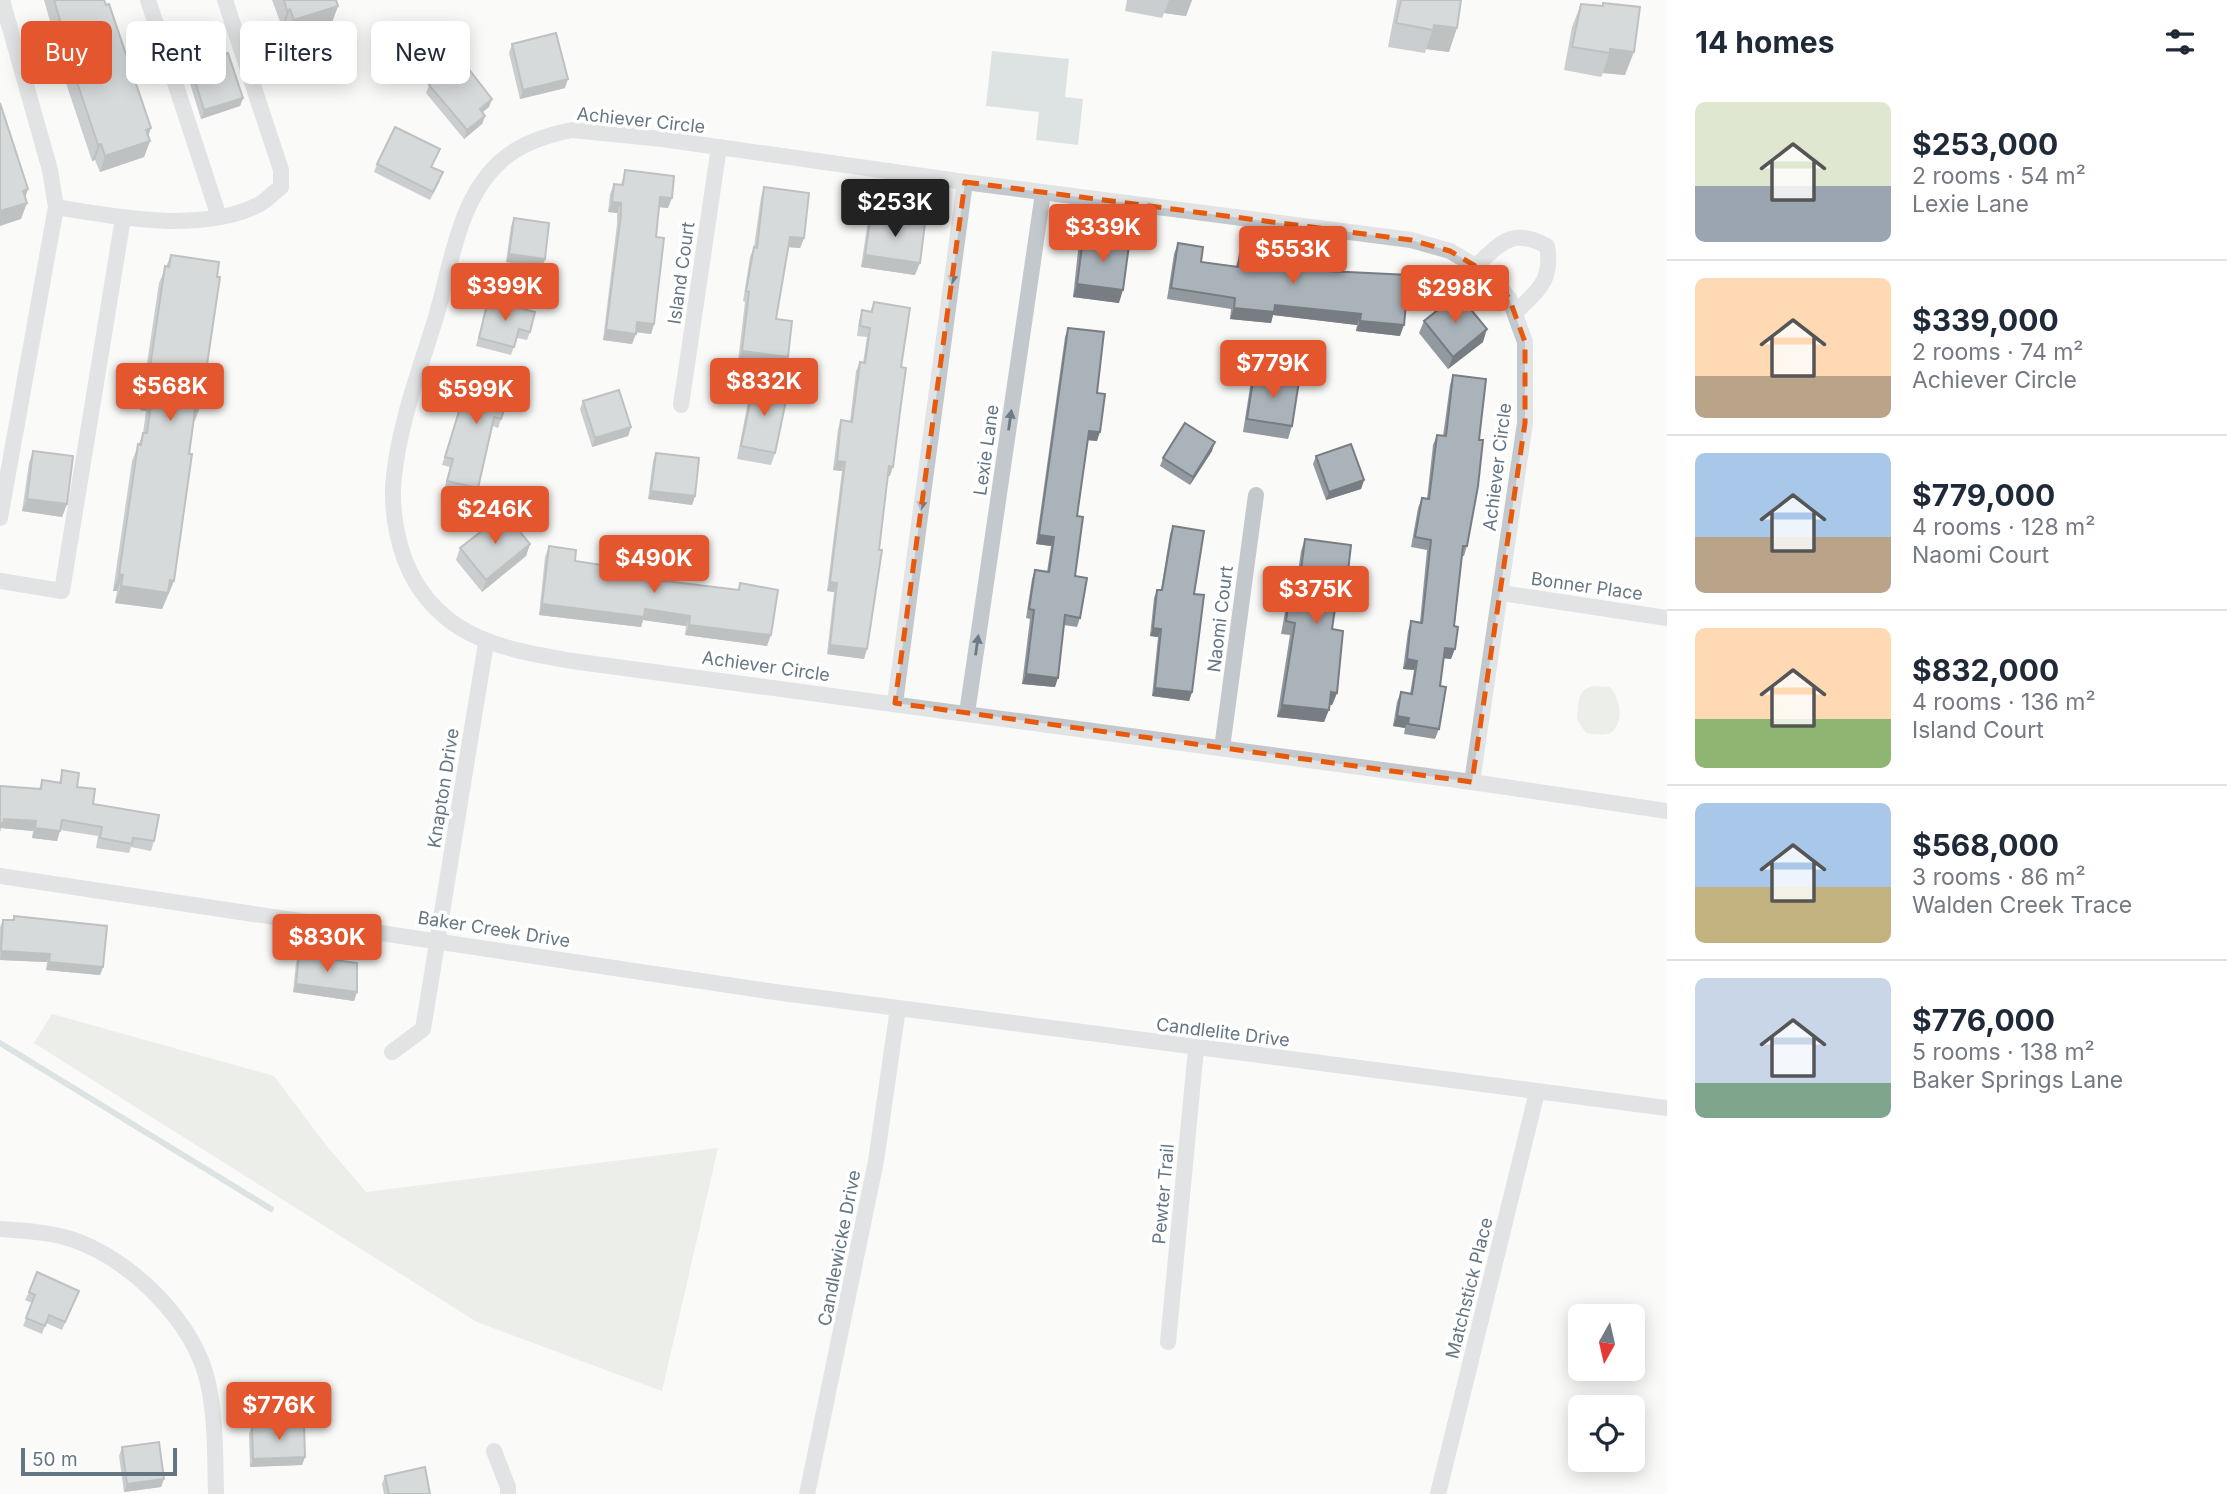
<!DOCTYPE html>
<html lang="en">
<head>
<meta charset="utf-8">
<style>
  :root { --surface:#fff; --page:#f6f6f7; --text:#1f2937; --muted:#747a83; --line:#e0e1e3; --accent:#e4572e }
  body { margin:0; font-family:Inter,sans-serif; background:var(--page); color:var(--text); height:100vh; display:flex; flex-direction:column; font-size:26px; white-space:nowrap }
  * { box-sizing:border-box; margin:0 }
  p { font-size:23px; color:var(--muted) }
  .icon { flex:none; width:38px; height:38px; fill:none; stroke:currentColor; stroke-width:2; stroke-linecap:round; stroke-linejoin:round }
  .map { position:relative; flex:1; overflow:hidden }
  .side { display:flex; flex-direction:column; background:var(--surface); width:560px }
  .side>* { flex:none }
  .hud { position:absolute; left:21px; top:21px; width:665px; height:63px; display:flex; gap:14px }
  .needle { width:46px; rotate:188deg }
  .fabs { position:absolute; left:1568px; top:1304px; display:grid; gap:14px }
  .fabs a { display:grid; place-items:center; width:77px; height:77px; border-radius:10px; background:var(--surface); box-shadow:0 4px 18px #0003; font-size:35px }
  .scale { position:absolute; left:21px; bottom:18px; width:156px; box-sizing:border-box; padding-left:7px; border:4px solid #657683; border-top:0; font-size:19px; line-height:24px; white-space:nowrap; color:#657683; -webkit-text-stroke:5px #fff; paint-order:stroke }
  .price { position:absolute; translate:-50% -60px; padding:0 16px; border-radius:7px; background:var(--accent); color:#fff; font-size:23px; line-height:46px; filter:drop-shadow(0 2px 4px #0008) }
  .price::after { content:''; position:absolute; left:50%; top:42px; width:21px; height:16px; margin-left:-10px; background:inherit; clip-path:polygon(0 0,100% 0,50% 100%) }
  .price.selected { background:#222; color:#fff }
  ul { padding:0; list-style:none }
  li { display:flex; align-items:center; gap:21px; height:175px; padding:0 28px }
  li+li { border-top:2px solid var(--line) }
  li span { display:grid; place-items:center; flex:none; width:196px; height:140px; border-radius:10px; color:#555 }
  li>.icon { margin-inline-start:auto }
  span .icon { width:84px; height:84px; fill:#fffc; stroke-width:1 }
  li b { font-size:30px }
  h2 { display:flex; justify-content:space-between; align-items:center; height:84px; padding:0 28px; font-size:30px }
  .pill { padding:0 24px; border-radius:10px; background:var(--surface); box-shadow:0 4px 18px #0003; font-size:24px; line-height:63px }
  .pill.selected { background:var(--accent); color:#fff }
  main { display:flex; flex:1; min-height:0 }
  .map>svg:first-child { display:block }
</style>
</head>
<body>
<main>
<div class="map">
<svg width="1667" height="1494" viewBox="0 0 1667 1494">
  <rect width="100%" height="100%" fill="#fafaf8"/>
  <g fill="#dadfd7">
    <path d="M 1594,686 L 1610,687 C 1619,696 1624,719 1614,730 C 1608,737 1595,734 1586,733 L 1577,720 C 1579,704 1576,689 1594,686 Z"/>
    <polygon points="52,1014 274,1076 325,1144 366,1192 718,1148 662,1391 477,1322 34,1043"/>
  </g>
  <polygon fill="#bbc7cb" points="992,51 1069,59 1065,97 1083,99 1078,145 1036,140 1039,112 986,106"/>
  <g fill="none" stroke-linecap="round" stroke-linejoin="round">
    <polyline stroke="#bbc7cb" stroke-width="6" points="0,1043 271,1209"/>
    <g stroke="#c3c8cc" stroke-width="16">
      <polyline points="148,0 219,217"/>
      <path d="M 572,130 L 662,139 L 965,182 L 1411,240 L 1450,251 L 1489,274 L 1509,298 L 1525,342 L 1525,423 L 1472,782 L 572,661 C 511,650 452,642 416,583 C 398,553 390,510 394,476 C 400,421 420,369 436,317 C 451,266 458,200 500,162 C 519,144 547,135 572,130 Z"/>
      <path d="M 56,207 C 116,217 204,234 260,204 C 267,200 274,192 281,187 L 281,170 L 225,0"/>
      <path d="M 1476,266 C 1501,243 1512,227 1547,246 C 1553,281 1538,290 1515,313"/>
      <polyline points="681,405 719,147"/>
      <polyline points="0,518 56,207 50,170 2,0"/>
      <polyline points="0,581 62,591 123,218"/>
      <polyline points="1501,593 1667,618"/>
      <polyline points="895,703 965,182"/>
      <polyline points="967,713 1043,193"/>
      <polyline points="1222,748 1256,495"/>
      <polyline points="1472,782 1667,811"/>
      <polyline points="0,876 775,992 1667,1108"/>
      <polyline points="392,1052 423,1029 486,643"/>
      <path d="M 0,1229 C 24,1231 51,1232 74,1240 C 132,1261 194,1321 208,1383 C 216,1419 215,1457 216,1494"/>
      <polyline points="1168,1342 1196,1049"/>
      <polyline points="494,1451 508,1487 508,1494"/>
      <polyline points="807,1494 876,1161 898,1008"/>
      <polyline points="1438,1494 1537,1092"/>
    </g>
  </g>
  <g fill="#929a9f">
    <polygon points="44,0 104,0 150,141 144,157 100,172 95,160 92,161 51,38 53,32"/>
    <polygon points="272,0 337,0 338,6 332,22 288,36 284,26 282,27"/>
    <polygon points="1127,0 1192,0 1186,16 1164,13 1162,18 1125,11"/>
    <polygon points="1397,0 1461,0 1449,52 1426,49 1425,53 1388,47"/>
    <polygon points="1603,3 1625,75 1603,73 1601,77 1564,70 1572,27 1581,4 1602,6"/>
    <polygon points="512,44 565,88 520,99 509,53"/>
    <polygon points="190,65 243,98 240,106 201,119 187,74"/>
    <polygon points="429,85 492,99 489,107 482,112 485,116 482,124 464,139 426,93"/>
    <polygon points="440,149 432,167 440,181 430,200 374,172 377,164"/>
    <polygon points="625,170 668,208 659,207 656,237 654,324 651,334 636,332 632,344 603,340 617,224 617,213 608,212 610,194 614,184 621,185"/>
    <polygon points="764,187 804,238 800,248 788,247 776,319 784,367 738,361 745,302 743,301 750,257 754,247 761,197"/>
    <polygon points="871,214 915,275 861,267 867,227"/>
    <polygon points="514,218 545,259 542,267 506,262 511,226"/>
    <polygon points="1083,239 1119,303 1073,297 1078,251"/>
    <polygon points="1178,243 1201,262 1236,266 1240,253 1327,271 1400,336 1356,331 1357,325 1273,315 1271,323 1230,319 1231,309 1167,299 1174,254"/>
    <polygon points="171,255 201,405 195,421 193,420 174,581 162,609 115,603 117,591 113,591 132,461 143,433 146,411 140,410 159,283"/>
    <polygon points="488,300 530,332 527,340 517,338 511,355 476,346"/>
    <polygon points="874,302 901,367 890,476 888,476 864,659 827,654 834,592 827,591 842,471 833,470 838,429 841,420 850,421 856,371 860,362 863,363 867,337 857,336 859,320 862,310 870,312"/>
    <polygon points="1424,321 1483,342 1448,369 1419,333"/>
    <polygon points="1068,328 1097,393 1097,441 1088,440 1077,516 1075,576 1080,618 1077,627 1064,625 1055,687 1022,684 1030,619 1026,618 1032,579 1035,570 1047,572 1051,546 1036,544 1065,337"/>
    <polygon points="1254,374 1292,426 1288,439 1243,432 1250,387"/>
    <polygon points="1453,375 1479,440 1467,546 1464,556 1462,556 1451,659 1444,658 1440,686 1439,729 1435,739 1404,734 1405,728 1393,726 1397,702 1401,692 1410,694 1414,670 1403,669 1408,631 1411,621 1420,622 1427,550 1411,547 1418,508 1422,498 1427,499 1433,445 1437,435 1443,436 1450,385"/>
    <polygon points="469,377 501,419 498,428 493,426 478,488 475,497 444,490 450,467 442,465"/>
    <polygon points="754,384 775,453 771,465 737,459 749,396"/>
    <polygon points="583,401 631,427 628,436 592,447 580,409"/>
    <polygon points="33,451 67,504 62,517 22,511 29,463"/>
    <polygon points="1212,451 1190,485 1160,466 1163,458"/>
    <polygon points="656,453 695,496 692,505 648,499 653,461"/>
    <polygon points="1316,456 1364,480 1361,489 1326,500 1313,464"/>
    <polygon points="1173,526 1194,594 1192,692 1189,701 1152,696 1158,637 1150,636 1154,598 1157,590 1161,590 1170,534"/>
    <polygon points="1305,539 1346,589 1341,601 1336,601 1332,629 1337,693 1332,705 1329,705 1324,722 1277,717 1290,635 1281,634 1285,612 1289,600 1294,601 1301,551"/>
    <polygon points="530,544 526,556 482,592 456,560 460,548"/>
    <polygon points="549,546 575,561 608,566 610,561 649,579 738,590 740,583 767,646 685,635 686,626 643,620 641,627 539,615 545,557"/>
    <polygon points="62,770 93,804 154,841 151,851 131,847 129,853 96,848 98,836 60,830 57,841 32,838 33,831 1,828 0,786 39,789 42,780 59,783"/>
    <polygon points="14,916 103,967 100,975 46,970 47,962 0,960 0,927 3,920 12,920"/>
    <polygon points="299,955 357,992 354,1001 293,992 296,963"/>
    <polygon points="79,1291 62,1330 46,1323 42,1334 23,1326 32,1303 25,1300 29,1292"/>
    <polygon points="252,1426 305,1457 302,1465 250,1467 249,1434"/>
    <polygon points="122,1447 161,1487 124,1492 119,1456"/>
    <polygon points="385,1476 430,1494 384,1494 382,1484"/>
  </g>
  <g fill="#777d82">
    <polygon points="1169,0 1192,0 1186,16 1164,13"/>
    <polygon points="338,6 332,22 288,36 294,20"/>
    <polygon points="290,9 284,26 282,27 287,11"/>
    <polygon points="1434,25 1457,28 1449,52 1426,49"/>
    <polygon points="1610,49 1634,52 1625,75 1603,73"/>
    <polygon points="568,79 565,88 520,99 523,90"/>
    <polygon points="243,98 240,106 201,119 204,110"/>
    <polygon points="492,99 489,107 477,117 480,109"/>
    <polygon points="485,116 482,124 464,139 467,130"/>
    <polygon points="151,128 146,143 150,141 144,157 100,172 105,156 146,130"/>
    <polygon points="101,144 95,160 92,161 98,145"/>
    <polygon points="28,189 23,204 27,203 21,219 0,226 0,211 23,191"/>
    <polygon points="660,197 672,198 668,208 657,207"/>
    <polygon points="612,202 621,203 617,213 608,212"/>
    <polygon points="790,237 804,238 800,248 786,247"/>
    <polygon points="509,254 545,259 542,267 506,262"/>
    <polygon points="865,255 920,263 915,275 861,267"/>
    <polygon points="1077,284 1123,290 1119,303 1073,297"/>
    <polygon points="1275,305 1361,314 1357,325 1273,315 1271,323 1230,319 1234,308"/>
    <polygon points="1360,321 1404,325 1400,336 1356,331"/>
    <polygon points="637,322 654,324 651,334 634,332"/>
    <polygon points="1487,329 1483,342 1448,369 1453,357"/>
    <polygon points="606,330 636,334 632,344 603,340"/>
    <polygon points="742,351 788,357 784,367 738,361"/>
    <polygon points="146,394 152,395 146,411 140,410"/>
    <polygon points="631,427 628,436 592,447 595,438"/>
    <polygon points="1089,431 1100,432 1097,441 1086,440"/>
    <polygon points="1215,442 1212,451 1190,485 1193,477"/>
    <polygon points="837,461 845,462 842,471 833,470"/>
    <polygon points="889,466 893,467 890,476 885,475"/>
    <polygon points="1364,480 1361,489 1326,500 1329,492"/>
    <polygon points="651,491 695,496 692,505 648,499"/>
    <polygon points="27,499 67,504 62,517 22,511"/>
    <polygon points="1039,535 1054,537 1051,546 1036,544"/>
    <polygon points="530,544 526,556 482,592 486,580"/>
    <polygon points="119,574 123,575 117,591 113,591"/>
    <polygon points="170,580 174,581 162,609 115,603 121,586"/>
    <polygon points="830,582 837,583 834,592 827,591"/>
    <polygon points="1338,588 1346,589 1341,601 1334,600"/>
    <polygon points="542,604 645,609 690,616 686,626 643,620 641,627 539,615"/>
    <polygon points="689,625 771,635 767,646 685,635"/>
    <polygon points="1153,628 1161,629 1158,637 1150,636"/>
    <polygon points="830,645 867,649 864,659 827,654"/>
    <polygon points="1445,648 1455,649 1451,659 1441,658"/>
    <polygon points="1407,659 1417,661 1414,670 1403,669"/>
    <polygon points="1026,674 1058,678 1055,687 1022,684"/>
    <polygon points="1155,688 1192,692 1189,701 1152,696"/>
    <polygon points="1331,692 1337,693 1332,705 1326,705"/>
    <polygon points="1282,705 1329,710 1324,722 1277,717"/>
    <polygon points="1397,716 1409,718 1405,728 1393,726"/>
    <polygon points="4,819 36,821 33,831 1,828 0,832 0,823"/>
    <polygon points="35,828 60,831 57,841 32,838"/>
    <polygon points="1,951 50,954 47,962 0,960"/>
    <polygon points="49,962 103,967 100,975 46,970"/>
    <polygon points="296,984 357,992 354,1001 293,992"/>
    <polygon points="305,1457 302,1465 250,1467 253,1459"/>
    <polygon points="164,1479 161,1487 124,1492 127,1484"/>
  </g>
  <g fill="#aab3b9" stroke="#777d82" stroke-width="2">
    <polygon points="54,0 104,0 106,5 109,4 151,128 146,130 150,141 105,156 101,144 98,145 57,22 60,20"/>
    <polygon points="284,0 336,0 338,6 294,20 290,9 287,11"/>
    <polygon points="1401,0 1461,0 1457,28 1434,25 1433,30 1396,23"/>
    <polygon points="1603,3 1640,7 1634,52 1610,49 1610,53 1572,47 1581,4 1603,6"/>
    <polygon points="556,33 568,79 523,90 512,44"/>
    <polygon points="228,53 243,98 204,110 190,65"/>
    <polygon points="461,59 492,99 480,109 485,116 467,130 429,85"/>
    <polygon points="0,103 28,189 23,191 27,203 0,211"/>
    <polygon points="395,127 440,149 431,167 443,172 433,192 377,164"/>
    <polygon points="625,170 674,176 672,198 660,197 656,237 664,238 654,324 637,322 636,334 606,330 621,214 621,203 612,202 614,184 623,185"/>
    <polygon points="764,187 809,193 804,238 790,237 776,319 792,321 788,357 742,351 749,292 746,291 754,247 757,248"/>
    <polygon points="871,214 925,223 920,263 865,255"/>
    <polygon points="514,218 549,223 545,259 509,254"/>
    <polygon points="1083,239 1129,245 1123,290 1077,284"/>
    <polygon points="1178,243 1203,247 1201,262 1238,267 1240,253 1328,264 1327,271 1409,275 1404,325 1360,321 1361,314 1275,305 1274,312 1234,308 1235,298 1171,288"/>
    <polygon points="171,255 219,262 217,277 220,277 201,405 196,403 189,454 192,454 174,581 170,580 168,593 121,586 123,575 119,574 138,444 141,445 143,433 147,433 152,395 146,394 165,266 169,267"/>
    <polygon points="1458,294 1487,329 1453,357 1424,321"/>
    <polygon points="488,300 535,312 530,332 519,329 514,347 479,338"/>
    <polygon points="874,302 910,308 901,367 906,368 901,404 893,467 889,466 879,550 882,550 867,649 830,645 837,583 830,582 845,462 837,461 841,420 852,422 860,362 865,363 870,328 860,326 862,310 872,312"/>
    <polygon points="1068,328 1104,332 1097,393 1105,394 1100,432 1089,431 1077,516 1083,517 1075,576 1087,578 1080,618 1065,615 1058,678 1026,674 1034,610 1029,609 1035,570 1049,572 1054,537 1039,535"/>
    <polygon points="472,369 513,381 501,419 494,417 478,488 447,481 453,459 445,457"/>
    <polygon points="1254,374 1299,381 1292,426 1247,419"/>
    <polygon points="1453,375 1486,379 1479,440 1483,440 1478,486 1467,546 1463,546 1454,626 1458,627 1455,649 1445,648 1440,686 1446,687 1439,729 1408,724 1409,718 1397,716 1401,692 1412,694 1417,661 1407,659 1411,621 1422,623 1431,540 1415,537 1422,498 1429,499 1437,435 1446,436"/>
    <polygon points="754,384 788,391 775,453 741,446"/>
    <polygon points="619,390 631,427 595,438 583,401"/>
    <polygon points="1185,423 1215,442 1193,477 1163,458"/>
    <polygon points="1351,444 1364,480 1329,492 1316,456"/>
    <polygon points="33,451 73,456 67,504 27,499"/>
    <polygon points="656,453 699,458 695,496 651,491"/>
    <polygon points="505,513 530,544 486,580 460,548"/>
    <polygon points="1173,526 1204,531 1194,594 1204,595 1192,692 1155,688 1161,629 1153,628 1157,590 1162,590"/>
    <polygon points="1305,539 1351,545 1346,589 1338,588 1332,629 1343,631 1337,693 1331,692 1329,710 1282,705 1295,623 1286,621 1289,600 1297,601"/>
    <polygon points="549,546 576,550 575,561 609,566 610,561 650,566 649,579 739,590 740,583 778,590 771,635 689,625 690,616 645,609 644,617 542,604"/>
    <polygon points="62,770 79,773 77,787 95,789 93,804 159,815 154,841 133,838 132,844 100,838 102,827 62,820 60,831 35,828 36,821 4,819 3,823 0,823 0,786 41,789 42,780 61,783"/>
    <polygon points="14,916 107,926 103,967 49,962 50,954 1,951 3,920 14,920"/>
    <polygon points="299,955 357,963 357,992 296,984"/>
    <polygon points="37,1272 79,1291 65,1322 49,1315 45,1326 26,1318 35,1295 29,1292"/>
    <polygon points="304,1424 305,1457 253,1459 252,1426"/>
    <polygon points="159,1442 164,1479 127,1484 122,1447"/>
    <polygon points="425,1467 430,1494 389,1494 385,1476"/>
  </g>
  <defs><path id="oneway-solid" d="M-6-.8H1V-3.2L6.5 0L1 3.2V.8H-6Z" transform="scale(1.75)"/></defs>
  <g fill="#6a7a87">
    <use href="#oneway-solid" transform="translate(953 274) rotate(98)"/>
    <use href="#oneway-solid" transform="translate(1010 420) rotate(-82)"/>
    <use href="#oneway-solid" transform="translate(922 500) rotate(98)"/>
    <use href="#oneway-solid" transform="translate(977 645) rotate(-82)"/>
  </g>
  <path d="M0 0H1667V1494H0ZM 965,182 L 1411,240 L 1450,251 L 1489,274 L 1509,298 L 1525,342 L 1525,423 L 1472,782 L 895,703 Z" fill="#fafaf8" fill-opacity=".55" fill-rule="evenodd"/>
  <path fill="none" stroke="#e8590c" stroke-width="5" stroke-dasharray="14 9" stroke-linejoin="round" d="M 965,182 L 1411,240 L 1450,251 L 1489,274 L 1509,298 L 1525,342 L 1525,423 L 1472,782 L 895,703 Z"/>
  <g text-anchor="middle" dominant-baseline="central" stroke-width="7" stroke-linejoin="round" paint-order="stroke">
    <g font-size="18" fill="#657683" stroke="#fff">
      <text transform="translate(641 120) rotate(6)">Achiever Circle</text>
      <text transform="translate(681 273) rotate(-82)">Island Court</text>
      <text transform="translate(986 450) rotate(-82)">Lexie Lane</text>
      <text transform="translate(1497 467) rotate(-83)">Achiever Circle</text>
      <text transform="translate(1587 586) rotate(8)">Bonner Place</text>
      <text transform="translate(1220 619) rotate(-83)">Naomi Court</text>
      <text transform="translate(766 666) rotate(8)">Achiever Circle</text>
      <text transform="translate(443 788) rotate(-81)">Knapton Drive</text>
      <text transform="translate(494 929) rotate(9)">Baker Creek Drive</text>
      <text transform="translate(1223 1032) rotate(7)">Candlelite Drive</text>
      <text transform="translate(1163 1194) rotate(-85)">Pewter Trail</text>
      <text transform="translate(839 1248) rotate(-79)">Candlewicke Drive</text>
      <text transform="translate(1469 1288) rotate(-76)">Matchstick Place</text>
    </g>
  </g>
</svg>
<div class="fabs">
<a><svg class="needle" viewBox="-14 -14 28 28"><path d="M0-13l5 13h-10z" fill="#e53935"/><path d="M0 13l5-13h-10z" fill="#747a83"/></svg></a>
<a><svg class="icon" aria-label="locate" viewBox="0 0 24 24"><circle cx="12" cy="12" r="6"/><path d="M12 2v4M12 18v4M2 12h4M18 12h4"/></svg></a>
</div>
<div class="scale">50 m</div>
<b class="price selected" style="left:895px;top:239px">$253K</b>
<b class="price" style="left:1103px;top:264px">$339K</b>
<b class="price" style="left:1293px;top:286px">$553K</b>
<b class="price" style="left:505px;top:323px">$399K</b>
<b class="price" style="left:1455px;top:325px">$298K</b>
<b class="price" style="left:1273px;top:400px">$779K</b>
<b class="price" style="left:764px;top:418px">$832K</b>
<b class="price" style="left:170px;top:423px">$568K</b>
<b class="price" style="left:476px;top:426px">$599K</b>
<b class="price" style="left:495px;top:546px">$246K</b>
<b class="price" style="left:654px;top:595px">$490K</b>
<b class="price" style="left:1316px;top:626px">$375K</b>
<b class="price" style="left:327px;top:974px">$830K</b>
<b class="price" style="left:279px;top:1442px">$776K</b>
<div class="hud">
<a class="pill selected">Buy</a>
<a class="pill">Rent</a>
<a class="pill">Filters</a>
<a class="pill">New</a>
</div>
</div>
<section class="side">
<h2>14 homes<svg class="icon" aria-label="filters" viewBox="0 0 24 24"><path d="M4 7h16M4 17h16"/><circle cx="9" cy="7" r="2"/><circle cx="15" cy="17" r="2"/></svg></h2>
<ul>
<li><span style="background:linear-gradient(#dfe7d0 60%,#9aa5b1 0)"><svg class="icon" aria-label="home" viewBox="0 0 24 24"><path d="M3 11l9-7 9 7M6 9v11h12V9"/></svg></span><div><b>$253,000</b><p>2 rooms · 54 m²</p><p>Lexie Lane</p></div></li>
<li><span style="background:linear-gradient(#ffd9b3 70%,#b9a48a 0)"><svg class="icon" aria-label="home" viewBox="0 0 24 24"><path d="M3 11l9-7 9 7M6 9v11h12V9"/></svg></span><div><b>$339,000</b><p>2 rooms · 74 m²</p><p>Achiever Circle</p></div></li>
<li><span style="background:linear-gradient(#a9c7e8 60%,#b9a48a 0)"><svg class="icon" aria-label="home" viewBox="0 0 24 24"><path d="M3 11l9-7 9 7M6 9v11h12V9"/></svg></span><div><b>$779,000</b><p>4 rooms · 128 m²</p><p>Naomi Court</p></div></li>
<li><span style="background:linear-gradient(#ffd9b3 65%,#8fb573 0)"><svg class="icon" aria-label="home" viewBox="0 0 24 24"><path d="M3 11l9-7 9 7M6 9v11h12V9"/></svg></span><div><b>$832,000</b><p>4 rooms · 136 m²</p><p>Island Court</p></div></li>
<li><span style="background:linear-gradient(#a9c7e8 60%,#c2b280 0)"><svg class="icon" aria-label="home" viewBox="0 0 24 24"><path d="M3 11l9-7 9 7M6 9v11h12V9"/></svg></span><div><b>$568,000</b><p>3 rooms · 86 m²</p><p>Walden Creek Trace</p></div></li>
<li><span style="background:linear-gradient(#c9d6e8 75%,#7fa58c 0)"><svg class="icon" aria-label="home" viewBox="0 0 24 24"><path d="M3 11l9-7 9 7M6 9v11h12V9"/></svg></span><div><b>$776,000</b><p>5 rooms · 138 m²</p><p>Baker Springs Lane</p></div></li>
</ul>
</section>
</main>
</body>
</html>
